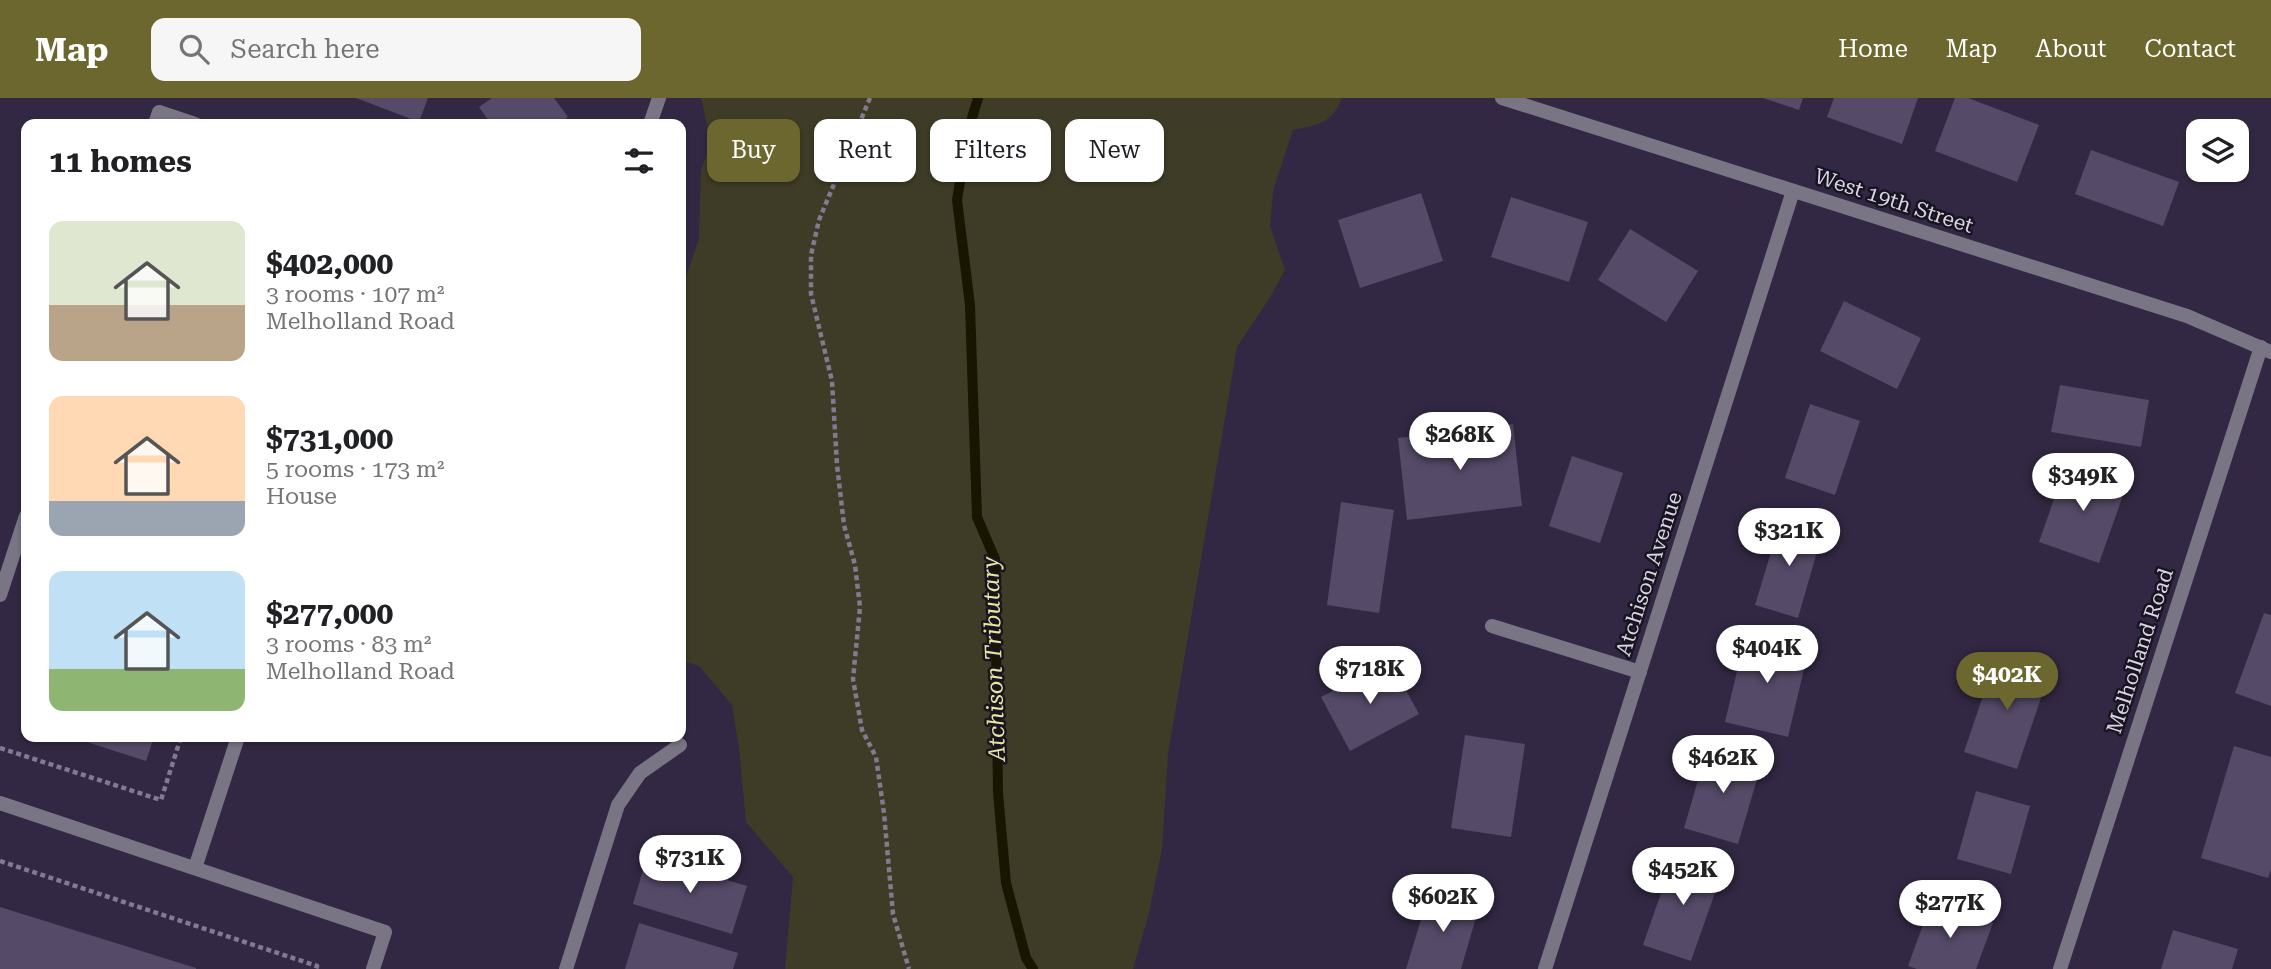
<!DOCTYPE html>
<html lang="en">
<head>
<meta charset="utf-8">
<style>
  :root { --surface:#fff; --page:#f6f6f6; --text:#202124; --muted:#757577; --accent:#6b672f }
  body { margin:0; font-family:"Roboto Serif",serif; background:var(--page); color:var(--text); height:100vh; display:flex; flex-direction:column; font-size:26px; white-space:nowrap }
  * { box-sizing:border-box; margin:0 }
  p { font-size:23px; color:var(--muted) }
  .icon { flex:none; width:38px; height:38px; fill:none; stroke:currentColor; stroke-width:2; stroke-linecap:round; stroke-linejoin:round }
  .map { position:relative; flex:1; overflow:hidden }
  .drawer { position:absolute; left:21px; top:21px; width:665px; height:623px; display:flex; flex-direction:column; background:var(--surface); border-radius:14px; box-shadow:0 2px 5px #0004 }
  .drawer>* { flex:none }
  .guide { position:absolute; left:707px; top:21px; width:665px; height:63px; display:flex; gap:14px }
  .controls { position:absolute; left:2186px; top:21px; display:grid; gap:14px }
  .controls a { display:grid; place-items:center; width:63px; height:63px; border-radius:14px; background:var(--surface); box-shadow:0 2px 5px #0004; font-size:35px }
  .price { position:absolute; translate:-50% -60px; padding:0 16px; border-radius:24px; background:#fff; color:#222; font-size:23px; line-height:46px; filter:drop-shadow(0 2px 4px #0008) }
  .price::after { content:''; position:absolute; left:50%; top:42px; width:21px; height:16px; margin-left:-10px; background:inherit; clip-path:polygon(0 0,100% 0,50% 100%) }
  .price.current { background:var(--accent); color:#fff }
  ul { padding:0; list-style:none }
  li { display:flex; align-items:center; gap:21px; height:175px; padding:0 28px }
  li span { display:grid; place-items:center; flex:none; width:196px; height:140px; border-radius:14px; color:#555 }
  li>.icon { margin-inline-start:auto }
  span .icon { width:84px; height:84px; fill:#fffc; stroke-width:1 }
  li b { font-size:30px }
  h2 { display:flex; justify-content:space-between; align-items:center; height:84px; padding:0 28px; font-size:30px }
  .chip { padding:0 24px; border-radius:14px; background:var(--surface); box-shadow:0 2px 5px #0004; font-size:24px; line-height:63px }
  .chip.current { background:var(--accent); color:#fff }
  header { display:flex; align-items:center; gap:42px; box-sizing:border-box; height:98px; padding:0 35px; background:var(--accent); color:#fff }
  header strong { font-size:33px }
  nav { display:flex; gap:38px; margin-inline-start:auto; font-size:24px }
  .search { width:490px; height:63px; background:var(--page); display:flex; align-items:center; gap:18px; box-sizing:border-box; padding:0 24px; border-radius:14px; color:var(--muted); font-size:26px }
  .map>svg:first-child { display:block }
</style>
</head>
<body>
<header>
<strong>Map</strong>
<div class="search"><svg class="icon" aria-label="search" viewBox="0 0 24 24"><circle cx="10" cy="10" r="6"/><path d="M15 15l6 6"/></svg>Search here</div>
<nav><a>Home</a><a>Map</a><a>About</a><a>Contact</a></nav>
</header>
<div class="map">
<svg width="2271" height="871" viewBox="0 0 2271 871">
  <rect width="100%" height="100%" fill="#322843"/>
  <path fill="#3e3c26" d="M 701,0 L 1342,0 C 1332,26 1317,27 1293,32 L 1273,93 L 1270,128 L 1285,172 L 1269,201 L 1237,249 L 1168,656 L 1162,751 L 1148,819 L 1133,871 L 785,871 L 793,779 L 746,724 L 739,650 L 732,607 L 699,568 L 681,562 L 681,193 L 699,141 L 701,72 L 711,45 Z"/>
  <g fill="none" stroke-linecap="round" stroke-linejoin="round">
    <polyline stroke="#191600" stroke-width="10" points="978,0 969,30 957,102 970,207 977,419 995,461 998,695 1006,785 1026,860 1033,871"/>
  </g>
  <g fill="#554a68">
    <polygon points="356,0 428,0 419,24"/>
    <polygon points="492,0 554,0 568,19 558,26 491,26 479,9"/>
    <polygon points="1763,0 1803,0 1799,12"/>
    <polygon points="1834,0 1918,0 1902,46 1827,19"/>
    <polygon points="1955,0 1968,0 2039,27 2017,84 1935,53"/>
    <polygon points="2091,52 2179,84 2163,128 2075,96"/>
    <polygon points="1421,95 1443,163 1360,190 1338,122"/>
    <polygon points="1511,99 1588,124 1569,184 1491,159"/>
    <polygon points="1630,131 1698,173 1666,224 1598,182"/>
    <polygon points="1844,203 1921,240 1897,291 1820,253"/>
    <polygon points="2060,287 2149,302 2141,349 2051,334"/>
    <polygon points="1810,306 1860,323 1835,397 1785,380"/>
    <polygon points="1513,326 1522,408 1407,422 1398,340"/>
    <polygon points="1572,358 1623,375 1600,445 1549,428"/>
    <polygon points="2067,364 2127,386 2099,465 2039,444"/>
    <polygon points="1341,404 1394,412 1379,515 1327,507"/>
    <polygon points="1781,421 1823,433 1798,520 1755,507"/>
    <polygon points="2264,515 2271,517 2271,608 2235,595"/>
    <polygon points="1746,535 1809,550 1788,639 1725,624"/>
    <polygon points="1997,556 2050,573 2017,671 1964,654"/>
    <polygon points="1390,563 1419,616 1350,653 1321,599"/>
    <polygon points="1465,637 1525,646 1511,739 1451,730"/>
    <polygon points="71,639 154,639 146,663"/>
    <polygon points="1708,648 1762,664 1738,746 1684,730"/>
    <polygon points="2234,648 2271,659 2271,772 2268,780 2201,760"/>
    <polygon points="1976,693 2030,708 2011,776 1957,761"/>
    <polygon points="1675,755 1723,772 1691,863 1643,847"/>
    <polygon points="647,758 747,788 732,836 633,806"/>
    <polygon points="1429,795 1479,809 1461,871 1406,871"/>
    <polygon points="1932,802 1993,825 1976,871 1917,871 1908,868"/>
    <polygon points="0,809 196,870 196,871 0,871"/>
    <polygon points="639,825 738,855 733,871 625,871"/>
    <polygon points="2173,832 2238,851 2232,871 2161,871"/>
  </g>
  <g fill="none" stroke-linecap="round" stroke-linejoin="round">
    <g stroke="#837a91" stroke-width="4.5" stroke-dasharray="5 3.5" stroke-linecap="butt">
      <polyline points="870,0 819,122 811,157 811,196 832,283 837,367 844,427 855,467 860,509 853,581 862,632 876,659 884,715 893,816 909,871"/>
      <polyline points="0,650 161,702 181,639"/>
      <polyline points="0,763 317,868 316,871"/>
    </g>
    <g stroke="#7a7584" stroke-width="14">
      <polyline points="0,705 385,834 373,871"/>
      <polyline points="195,770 238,639"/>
      <polyline points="566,871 618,707 640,675 680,647"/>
    </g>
    <g stroke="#7a7584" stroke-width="14">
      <polyline points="1502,0 2187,218 2271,254"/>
      <polyline points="155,26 159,14 195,26"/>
      <polyline points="650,26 659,0"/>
      <polyline points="0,497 26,418"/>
      <polyline points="1492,528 1640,574"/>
      <polyline points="1545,871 1793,93"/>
      <polyline points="2060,871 2261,249"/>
    </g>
  </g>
  <g text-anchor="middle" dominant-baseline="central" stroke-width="5" stroke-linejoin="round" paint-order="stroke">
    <g font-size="21" fill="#dad4e6" stroke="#181420">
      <text transform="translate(1894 103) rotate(18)">West 19th Street</text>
      <text transform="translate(1649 476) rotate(-72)">Atchison Avenue</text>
      <text transform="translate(2140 553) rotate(-72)">Melholland Road</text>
    </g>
    <g font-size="23" font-style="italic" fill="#e9e5a1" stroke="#181420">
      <text transform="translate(994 561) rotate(-92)">Atchison Tributary</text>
    </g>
  </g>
</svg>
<div class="controls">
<a><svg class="icon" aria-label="layers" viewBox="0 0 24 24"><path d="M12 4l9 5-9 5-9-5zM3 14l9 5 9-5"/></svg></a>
</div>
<b class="price" style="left:1460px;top:374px">$268K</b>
<b class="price" style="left:2083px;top:415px">$349K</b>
<b class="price" style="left:1789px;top:470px">$321K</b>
<b class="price" style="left:1767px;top:587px">$404K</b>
<b class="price" style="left:1370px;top:608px">$718K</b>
<b class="price current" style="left:2007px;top:614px">$402K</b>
<b class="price" style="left:1723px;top:697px">$462K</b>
<b class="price" style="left:690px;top:797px">$731K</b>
<b class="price" style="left:1683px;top:809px">$452K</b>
<b class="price" style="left:1443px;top:836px">$602K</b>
<b class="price" style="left:1950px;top:842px">$277K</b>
<div class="guide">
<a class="chip current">Buy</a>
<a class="chip">Rent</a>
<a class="chip">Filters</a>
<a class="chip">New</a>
</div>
<section class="drawer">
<h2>11 homes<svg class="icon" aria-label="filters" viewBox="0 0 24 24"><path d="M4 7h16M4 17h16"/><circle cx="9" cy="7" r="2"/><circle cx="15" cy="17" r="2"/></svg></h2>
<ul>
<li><span style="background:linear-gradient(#dfe7d0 60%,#b9a48a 0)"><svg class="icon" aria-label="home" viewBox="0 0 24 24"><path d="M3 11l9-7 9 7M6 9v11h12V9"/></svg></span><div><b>$402,000</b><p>3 rooms · 107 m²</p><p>Melholland Road</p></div></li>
<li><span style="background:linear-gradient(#ffd9b3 75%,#9aa5b1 0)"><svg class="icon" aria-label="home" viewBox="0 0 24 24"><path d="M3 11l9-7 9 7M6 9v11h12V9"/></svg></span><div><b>$731,000</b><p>5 rooms · 173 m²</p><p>House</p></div></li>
<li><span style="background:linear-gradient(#bfe0f5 70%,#8fb573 0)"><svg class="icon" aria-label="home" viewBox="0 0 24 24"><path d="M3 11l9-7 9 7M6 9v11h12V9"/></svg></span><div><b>$277,000</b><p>3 rooms · 83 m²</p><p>Melholland Road</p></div></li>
</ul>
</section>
</div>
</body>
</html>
